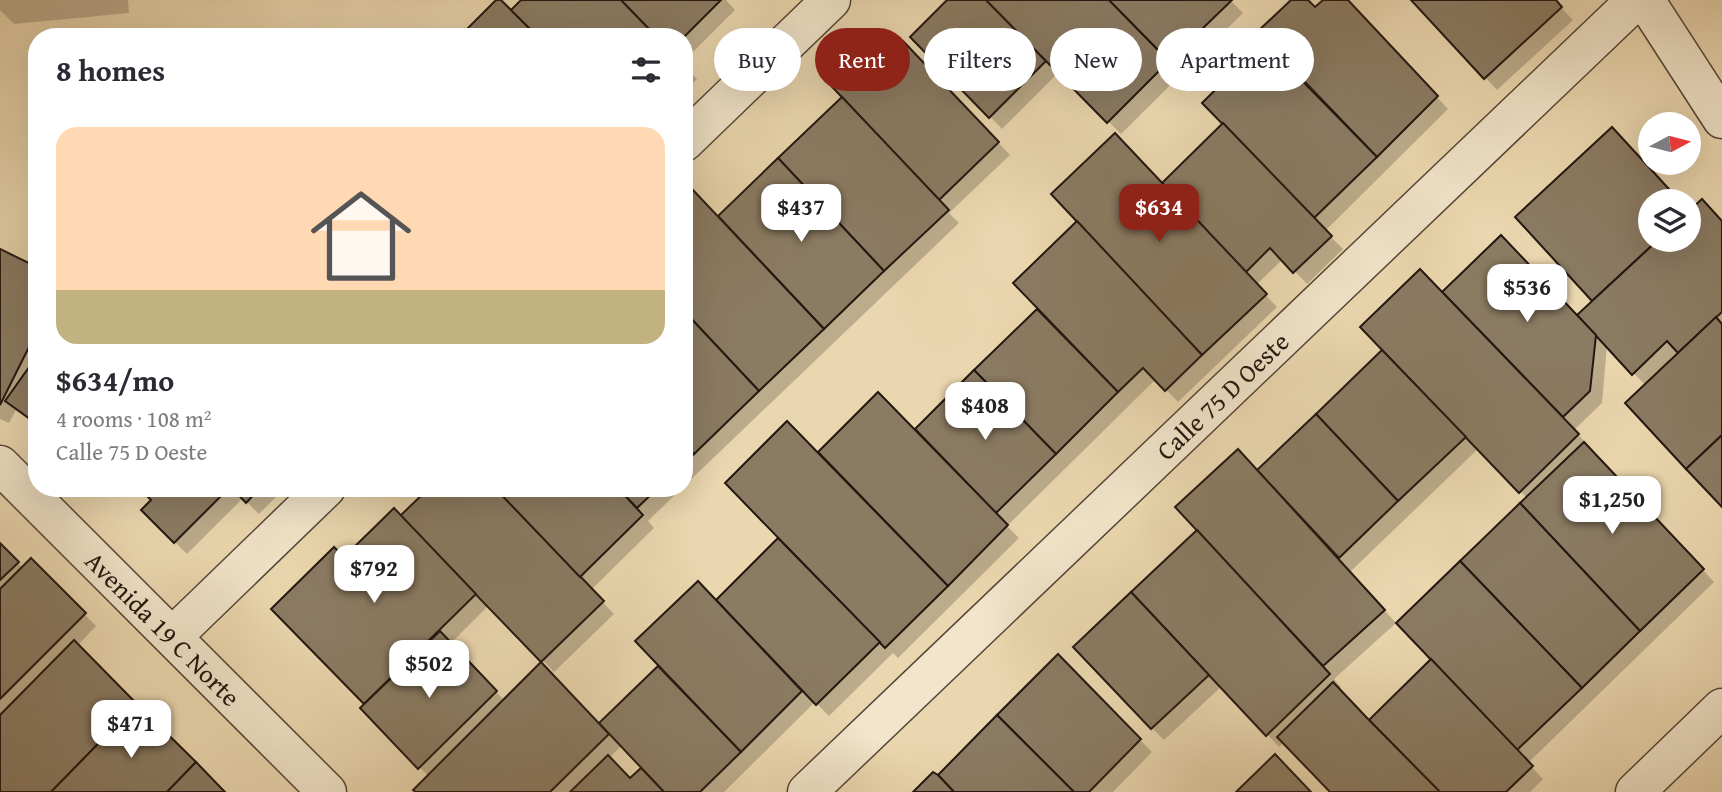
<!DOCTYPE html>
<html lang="en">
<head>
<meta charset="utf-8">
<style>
  :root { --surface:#fff; --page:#f7f7f7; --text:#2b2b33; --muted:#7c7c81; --accent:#8f2418 }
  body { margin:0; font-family:"Gentium Book Plus",serif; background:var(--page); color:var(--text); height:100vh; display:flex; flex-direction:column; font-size:26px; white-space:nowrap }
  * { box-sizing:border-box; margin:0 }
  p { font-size:23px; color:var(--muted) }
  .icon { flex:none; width:38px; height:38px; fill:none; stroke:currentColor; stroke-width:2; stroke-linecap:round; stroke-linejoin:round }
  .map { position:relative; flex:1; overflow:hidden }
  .details { position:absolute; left:28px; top:28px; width:665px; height:469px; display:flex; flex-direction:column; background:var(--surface); border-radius:28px; box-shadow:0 7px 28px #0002 }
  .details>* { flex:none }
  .banner { position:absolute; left:714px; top:28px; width:665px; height:63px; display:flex; gap:14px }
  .needle { width:46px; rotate:83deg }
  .controls { position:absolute; left:1638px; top:112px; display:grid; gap:14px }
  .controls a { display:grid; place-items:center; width:63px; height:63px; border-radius:50%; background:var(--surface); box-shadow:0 7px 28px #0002; font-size:35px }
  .price { position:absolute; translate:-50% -60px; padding:0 16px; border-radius:14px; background:#fff; color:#222; font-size:23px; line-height:46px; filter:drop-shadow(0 2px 4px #0008) }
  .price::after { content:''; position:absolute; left:50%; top:42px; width:21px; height:16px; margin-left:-10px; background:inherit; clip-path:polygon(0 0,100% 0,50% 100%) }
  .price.current { background:var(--accent); color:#fff }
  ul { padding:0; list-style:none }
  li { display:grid; align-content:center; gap:14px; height:371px; padding:0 28px }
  li span { display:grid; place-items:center; height:217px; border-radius:21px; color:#555 }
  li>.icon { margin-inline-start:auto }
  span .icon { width:126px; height:126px; fill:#fffc; stroke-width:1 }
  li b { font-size:30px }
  h2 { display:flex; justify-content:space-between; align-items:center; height:84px; padding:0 28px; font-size:30px }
  .chip { padding:0 24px; border-radius:32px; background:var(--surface); box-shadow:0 7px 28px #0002; font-size:24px; line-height:63px }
  .chip.current { background:var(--accent); color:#fff }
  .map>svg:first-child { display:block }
</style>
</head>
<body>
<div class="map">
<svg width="1722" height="792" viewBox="0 0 1722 792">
  <rect width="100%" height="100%" fill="#ebd7af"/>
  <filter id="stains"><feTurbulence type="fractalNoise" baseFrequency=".00286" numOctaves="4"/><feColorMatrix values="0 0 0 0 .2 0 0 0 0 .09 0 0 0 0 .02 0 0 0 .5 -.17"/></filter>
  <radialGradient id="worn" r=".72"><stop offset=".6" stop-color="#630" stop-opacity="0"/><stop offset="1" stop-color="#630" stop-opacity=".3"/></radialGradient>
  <g fill="#0003" fill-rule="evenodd">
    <polygon points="0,0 128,0 129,13 14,24 0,10"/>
    <polygon points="523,0 726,0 735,10 684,61 684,37 462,37 511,12"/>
    <polygon points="950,0 1230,0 1243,13 1121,134 1059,72 1002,129 913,37"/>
    <path d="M 1293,0 L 1307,0 L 1316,9 L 1325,0 L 1347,0 L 1448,109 L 1325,231 L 1343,249 L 1307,284 L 1283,259 L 1256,285 L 1277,307 L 1178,402 L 1156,379 L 1007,526 L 1019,538 L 898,658 L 893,653 L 829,716 L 815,702 L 724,792 L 418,792 L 429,777 L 363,708 L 366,704 L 274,609 L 401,517 L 431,488 L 682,488 L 648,521 L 654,528 L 591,590 L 614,614 L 554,672 L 489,605 L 450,644 L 505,701 L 599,725 L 661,666 L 716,602 L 781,538 L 818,455 L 878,394 L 915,432 L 1226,123 L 1205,103 L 1266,42 L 1259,32 ZM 622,745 L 644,768 L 630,780 L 609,758 Z"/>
    <polygon points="1414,0 1554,0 1573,20 1497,90"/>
    <polygon points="903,43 1010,155 949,213 959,223 684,486 684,201 718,218"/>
    <polygon points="684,66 697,79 684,92"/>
    <path d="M 1623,142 L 1679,201 L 1650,201 L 1650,240 L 1689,240 L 1689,212 L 1722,223 L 1722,505 L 1646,386 L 1607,345 L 1602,403 L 1574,430 L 1714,582 L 1528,763 L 1543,779 L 1530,792 L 1333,792 L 1284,742 L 1279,747 L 1222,686 L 1164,740 L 1152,728 L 1258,472 L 1442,294 L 1577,317 L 1595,302 L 1517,217 ZM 1479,448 L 1528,499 L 1433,659 L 1369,722 L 1338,690 L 1341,687 L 1334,679 L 1396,623 L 1350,572 Z"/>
    <polygon points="0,251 37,269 37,426 16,410 9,423 0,419"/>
    <polygon points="141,488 285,488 259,514 243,498 187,554 143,510 153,500"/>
    <polygon points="0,545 23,568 32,560 96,626 77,646 223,792 0,792"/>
    <polygon points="1058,656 1152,752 1113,792 915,792 938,778"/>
  </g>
  <g fill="#8b7b63" stroke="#231710" stroke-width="2">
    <polygon points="496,0 501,0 538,37 459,37"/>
    <polygon points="521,0 621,0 657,37 538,37 511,10"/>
    <polygon points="621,0 721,0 684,37 657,37"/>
    <polygon points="947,0 986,0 1046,61 989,118 910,37"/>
    <polygon points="986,0 1109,0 1169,61 1107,123"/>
    <polygon points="1109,0 1232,0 1169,61"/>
    <polygon points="1291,0 1308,0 1315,7 1323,0 1348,0 1438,96 1377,157 1257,32"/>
    <polygon points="1411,0 1556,0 1562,7 1484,79"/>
    <polygon points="903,41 999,142 939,200 820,74 851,43 875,67"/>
    <polygon points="1264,42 1377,157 1314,218 1202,103"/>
    <polygon points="842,97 949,210 884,271 778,158"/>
    <polygon points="1223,123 1332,236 1293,273 1270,248 1246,272 1162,183"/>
    <polygon points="1612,127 1680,201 1650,201 1650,240 1658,240 1592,301 1515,217"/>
    <polygon points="1115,133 1267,294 1202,355 1051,194"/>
    <polygon points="778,158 884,271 824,329 718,216"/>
    <polygon points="693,190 824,329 759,391 684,311 684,199"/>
    <polygon points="1702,199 1722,221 1722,312 1678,353 1667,341 1632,375 1577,315 1658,240 1689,240 1689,211"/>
    <polygon points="1077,221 1202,355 1165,391 1143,368 1118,392 1013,283"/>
    <polygon points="1501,235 1596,335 1590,391 1563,417 1442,292"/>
    <polygon points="0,249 37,267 37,331 0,405"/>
    <polygon points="1420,269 1579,434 1519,493 1360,327"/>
    <polygon points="1037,309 1118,392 1056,454 974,370"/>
    <polygon points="684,311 759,391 694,454 684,444"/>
    <polygon points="1716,317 1722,324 1722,435 1686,469 1625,403"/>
    <polygon points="1382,350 1466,437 1398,501 1316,414"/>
    <polygon points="37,356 37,424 5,401"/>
    <polygon points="974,370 1056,454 996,513 915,429"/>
    <polygon points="878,392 1008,525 948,586 818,452"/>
    <polygon points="1316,414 1398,501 1339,558 1257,470"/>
    <polygon points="787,421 948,586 885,648 725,483"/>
    <polygon points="1722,435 1722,507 1686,469"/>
    <polygon points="1584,442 1704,569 1640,631 1520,503"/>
    <polygon points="684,444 694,454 684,463"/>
    <polygon points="1238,449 1385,610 1323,666 1175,507"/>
    <polygon points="139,488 229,488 174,543 141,510 151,500"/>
    <polygon points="232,488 260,488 246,503"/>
    <polygon points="429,488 495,488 604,601 541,662 400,516"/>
    <polygon points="495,488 618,488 643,515 580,577"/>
    <polygon points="618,488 658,488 637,508"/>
    <polygon points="1520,503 1640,631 1582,688 1460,561"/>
    <polygon points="394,508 476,594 364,704 271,609 334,547 344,557"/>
    <polygon points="1197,530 1330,674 1266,736 1131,592"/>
    <polygon points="778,538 880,642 816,705 716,600"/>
    <polygon points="0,543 19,562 0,580"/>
    <polygon points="31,558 86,613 0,699 0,589"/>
    <polygon points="1460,561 1582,688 1517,750 1396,623"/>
    <polygon points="698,581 802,691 741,752 635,641"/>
    <polygon points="1131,592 1209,675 1151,729 1073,647"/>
    <polygon points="440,631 497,691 418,769 360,708"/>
    <polygon points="74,640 137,704 51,792 0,792 0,715"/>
    <polygon points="1058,654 1141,739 1089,792 1074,792 997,715"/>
    <polygon points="1431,659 1533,766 1506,792 1440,792 1369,720"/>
    <polygon points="541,662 609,734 550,792 416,792 413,790"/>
    <polygon points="658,666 741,752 700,792 664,792 599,723"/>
    <polygon points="1333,682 1369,720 1440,792 1330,792 1277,737"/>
    <polygon points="137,704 196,762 167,792 51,792"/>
    <polygon points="997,715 1074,792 954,792 938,775"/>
    <polygon points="1275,754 1311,792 1236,792"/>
    <polygon points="608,755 630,778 641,768 664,792 570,792"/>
    <polygon points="196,762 225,792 167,792"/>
    <polygon points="933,772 938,775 954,792 913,792"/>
  </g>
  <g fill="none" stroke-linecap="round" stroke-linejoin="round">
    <g stroke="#554738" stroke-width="41">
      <g id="minor">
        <polyline points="1645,0 1722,119"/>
        <polyline points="684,142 831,0"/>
        <path id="s1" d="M 0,465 L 327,792"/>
        <polyline points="173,636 326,488"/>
        <path id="s2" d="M 807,792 L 1636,0"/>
        <polyline points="1635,792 1722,708"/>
      </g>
    </g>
    <use href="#minor" stroke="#f2e5cb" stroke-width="38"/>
  </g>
  <g text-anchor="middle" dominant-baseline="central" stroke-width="5" stroke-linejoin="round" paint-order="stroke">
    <g font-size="26" fill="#231710" stroke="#f2e5cb">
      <text stroke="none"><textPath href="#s2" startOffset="574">Calle 75 D Oeste</textPath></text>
      <text stroke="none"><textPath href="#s1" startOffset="231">Avenida 19 C Norte</textPath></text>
    </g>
  </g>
  <rect width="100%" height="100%" filter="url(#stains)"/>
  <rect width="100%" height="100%" fill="url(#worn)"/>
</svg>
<div class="controls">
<a><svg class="needle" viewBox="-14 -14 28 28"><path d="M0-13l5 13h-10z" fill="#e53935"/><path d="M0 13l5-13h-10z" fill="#7c7c81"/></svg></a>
<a><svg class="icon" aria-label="layers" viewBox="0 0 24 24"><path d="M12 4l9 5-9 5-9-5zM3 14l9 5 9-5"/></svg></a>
</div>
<b class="price" style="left:801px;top:244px">$437</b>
<b class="price current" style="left:1159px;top:244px">$634</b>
<b class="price" style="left:1527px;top:324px">$536</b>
<b class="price" style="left:985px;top:442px">$408</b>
<b class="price" style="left:1612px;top:536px">$1,250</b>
<b class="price" style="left:374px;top:605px">$792</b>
<b class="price" style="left:429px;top:700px">$502</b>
<b class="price" style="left:131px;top:760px">$471</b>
<div class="banner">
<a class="chip">Buy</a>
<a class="chip current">Rent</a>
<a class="chip">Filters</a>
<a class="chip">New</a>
<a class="chip">Apartment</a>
</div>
<section class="details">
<h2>8 homes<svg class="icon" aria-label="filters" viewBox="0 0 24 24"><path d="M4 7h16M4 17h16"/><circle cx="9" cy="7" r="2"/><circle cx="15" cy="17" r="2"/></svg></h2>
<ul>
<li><span style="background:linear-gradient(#ffd9b3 75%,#c2b280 0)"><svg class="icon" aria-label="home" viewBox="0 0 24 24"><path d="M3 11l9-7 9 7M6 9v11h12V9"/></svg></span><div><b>$634/mo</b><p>4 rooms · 108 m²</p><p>Calle 75 D Oeste</p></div></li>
</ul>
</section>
</div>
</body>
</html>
